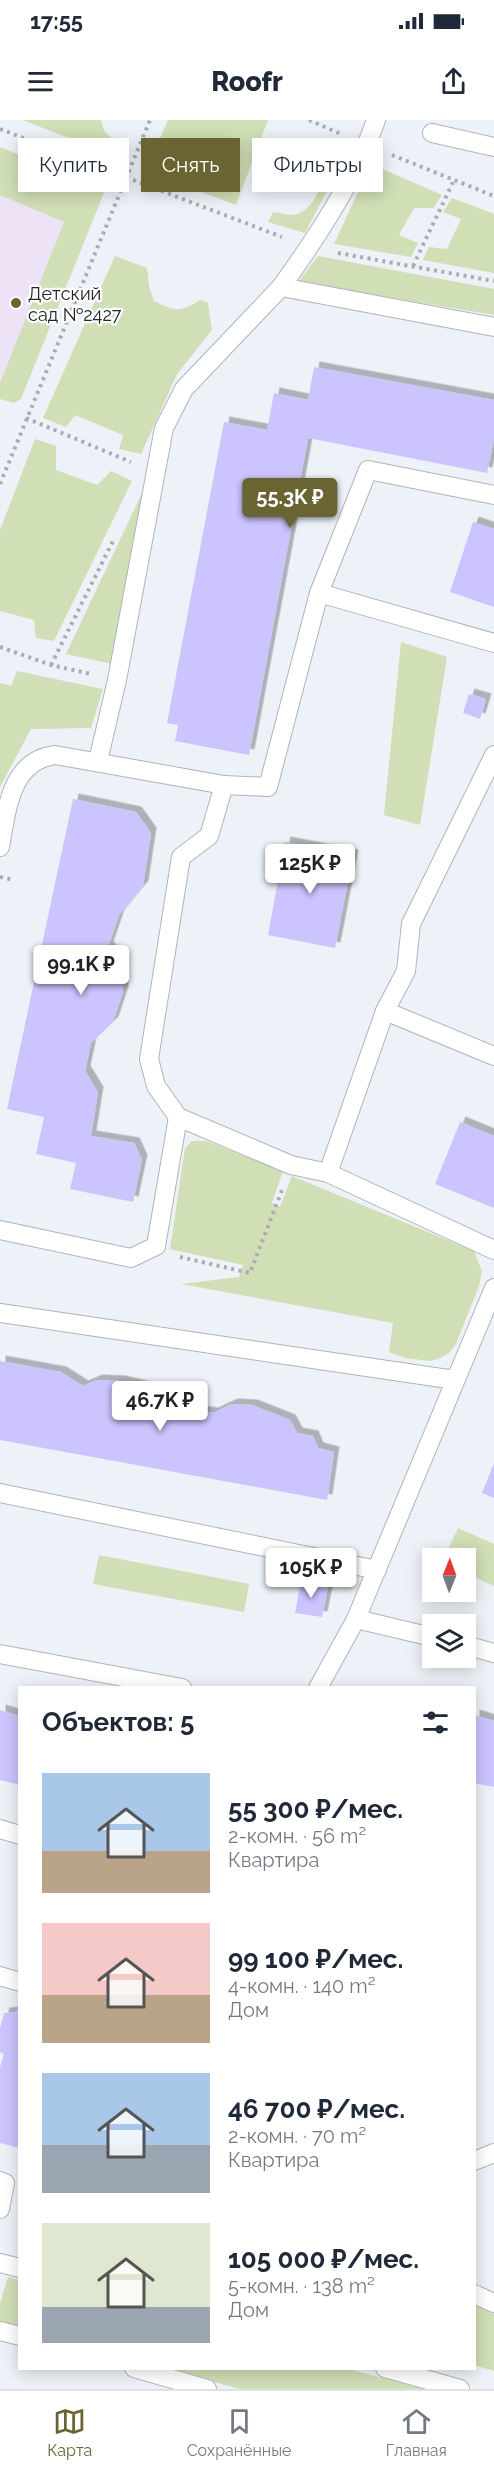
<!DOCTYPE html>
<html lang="ru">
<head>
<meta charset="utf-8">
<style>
  :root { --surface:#fff; --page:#f2f2f3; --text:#1f2937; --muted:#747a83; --line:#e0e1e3; --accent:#696431 }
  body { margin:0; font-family:Raleway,sans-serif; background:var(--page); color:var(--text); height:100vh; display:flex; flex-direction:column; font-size:22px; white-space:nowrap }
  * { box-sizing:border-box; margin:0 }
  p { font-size:20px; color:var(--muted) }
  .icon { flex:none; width:33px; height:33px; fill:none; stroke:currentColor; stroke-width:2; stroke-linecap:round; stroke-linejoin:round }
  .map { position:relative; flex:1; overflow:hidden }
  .panel { position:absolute; left:18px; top:1566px; width:458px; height:684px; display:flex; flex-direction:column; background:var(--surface); border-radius:0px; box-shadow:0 3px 15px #0003 }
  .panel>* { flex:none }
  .banner { position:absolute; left:18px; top:18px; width:459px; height:54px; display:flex; gap:12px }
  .needle { width:39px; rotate:1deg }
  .controls { position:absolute; left:422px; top:1428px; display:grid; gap:12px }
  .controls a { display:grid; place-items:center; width:54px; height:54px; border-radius:0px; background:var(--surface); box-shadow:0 3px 15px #0003; font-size:30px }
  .price { position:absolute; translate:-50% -51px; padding:0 14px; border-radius:6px; background:#fff; color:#222; font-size:20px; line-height:39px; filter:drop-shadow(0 2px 3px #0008) }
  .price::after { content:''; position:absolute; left:50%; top:36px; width:18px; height:14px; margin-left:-9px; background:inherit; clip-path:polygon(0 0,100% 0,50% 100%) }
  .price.current { background:var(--accent); color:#fff }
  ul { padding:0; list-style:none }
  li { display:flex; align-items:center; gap:18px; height:150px; padding:0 24px }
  li span { display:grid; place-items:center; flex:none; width:168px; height:120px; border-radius:0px; color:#555 }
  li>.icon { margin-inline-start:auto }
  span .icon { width:72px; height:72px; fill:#fffc; stroke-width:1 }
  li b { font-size:26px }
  h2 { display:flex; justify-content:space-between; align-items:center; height:72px; padding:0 24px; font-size:26px }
  .chip { padding:0 21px; border-radius:0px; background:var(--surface); box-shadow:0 3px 15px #0003; font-size:21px; line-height:54px }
  .chip.current { background:var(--accent); color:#fff }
  .status { display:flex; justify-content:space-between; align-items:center; height:42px; padding:0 30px; background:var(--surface); direction:ltr }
  .status svg { height:16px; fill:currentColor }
  header { display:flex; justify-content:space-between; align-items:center; height:78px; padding:0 24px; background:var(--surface); font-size:27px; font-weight:800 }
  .menu { display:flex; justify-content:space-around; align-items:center; height:84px; border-top:2px solid var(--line); background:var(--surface); font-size:16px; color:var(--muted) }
  .menu a { display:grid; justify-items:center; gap:3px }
  .menu .current { color:var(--accent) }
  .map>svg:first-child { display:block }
</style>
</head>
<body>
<div class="status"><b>17:55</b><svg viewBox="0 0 49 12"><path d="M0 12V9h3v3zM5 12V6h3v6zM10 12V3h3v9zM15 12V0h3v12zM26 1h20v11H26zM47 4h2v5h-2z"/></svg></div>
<header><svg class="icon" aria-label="menu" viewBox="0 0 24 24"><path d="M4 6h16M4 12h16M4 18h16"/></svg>Roofr<svg class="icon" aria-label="share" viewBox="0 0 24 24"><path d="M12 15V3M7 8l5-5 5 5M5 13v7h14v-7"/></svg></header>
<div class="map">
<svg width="494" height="2269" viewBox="0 0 494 2269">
  <defs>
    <filter id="shadow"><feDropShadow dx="5.5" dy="-5.5" stdDeviation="0" flood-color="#0004"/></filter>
  </defs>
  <rect width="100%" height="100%" fill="#edf2f8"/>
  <polygon fill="#eee2f7" points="0,75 64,102 0,263"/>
  <g fill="#d0dfb5">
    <polygon points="23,0 101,0 104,11 122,27 119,38"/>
    <polygon points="168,0 268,0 236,85 146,51"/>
    <path d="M 302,17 L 346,34 L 305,113 L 268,102 L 273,92 C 281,93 289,96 297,94 C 317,88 329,54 315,38 C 310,32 304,31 298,28 Z"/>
    <polygon points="0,27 105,70 21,279 14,283 0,279 0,263 64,102 0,75"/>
    <polygon points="371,44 442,75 433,88 414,88 399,115 418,123 411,137 334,124"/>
    <polygon points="452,78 494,94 494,153 423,140 429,127 447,129 461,99 443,92"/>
    <path d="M 115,136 L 147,148 L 149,166 L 154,181 C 174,191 180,193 200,180 L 208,183 L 212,210 L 177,254 L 141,334 L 119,329 L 123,315 L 75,295 L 66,307 L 43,298 Z"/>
    <polygon points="318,136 494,169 494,195 298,162"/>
    <polygon points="35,319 56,326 56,350 97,365 111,351 132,361 54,521 36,518 34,500 0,491 0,410"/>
    <polygon points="143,371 112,544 66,534"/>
    <polygon points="401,522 447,537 420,705 384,695"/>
    <polygon points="17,551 103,569 91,608 31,609 0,667 0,563 11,566"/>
    <polygon points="192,1021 206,1021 283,1051 272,1083 280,1087 292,1056 474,1131 482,1151 479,1166 456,1224 449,1233 440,1238 430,1241 405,1238 389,1232 393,1203 181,1164 239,1157 243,1145 170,1129 185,1028"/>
    <polygon points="458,1408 494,1424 494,1466 465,1453 465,1438 444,1438"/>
    <polygon points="99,1435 249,1464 244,1492 93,1464"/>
    <polygon points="8,2157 19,2160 19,2207 0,2201 0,2183"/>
    <polygon points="474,2183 494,2192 494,2251 474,2245"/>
    <polygon points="167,2249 348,2249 424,2269 240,2269"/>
  </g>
  <g fill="#cbc4fe" filter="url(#shadow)">
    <polygon points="314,247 494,280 494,319 487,353 308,318 249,635 175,621 178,605 167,603 224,302 267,310 274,273 308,280"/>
    <polygon points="473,402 494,409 494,487 450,472"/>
    <polygon points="469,574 486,579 480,599 463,593"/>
    <polygon points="73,679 136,692 151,713 143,766 119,795 108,827 122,840 123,872 113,902 91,923 85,951 98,972 91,1016 134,1023 142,1040 133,1082 70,1069 76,1043 36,1034 44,997 7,989"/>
    <polygon points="285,722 353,735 335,828 268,815"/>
    <polygon points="460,1002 494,1016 494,1088 435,1064"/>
    <polygon points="0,1241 61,1252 83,1266 97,1260 120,1261 171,1273 188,1279 197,1291 213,1293 232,1284 252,1285 290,1300 297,1313 313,1316 318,1328 334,1332 327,1380 0,1320"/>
    <polygon points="494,1343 494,1378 482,1373"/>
    <polygon points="301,1461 328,1467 322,1497 295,1493"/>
    <polygon points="0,1590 20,1596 20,1665 0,1660"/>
    <polygon points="474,1595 494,1601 494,1667 474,1663"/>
    <polygon points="20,1887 20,2028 0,2023 0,1947 4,1934 0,1932 0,1908 4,1893 15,1892"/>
  </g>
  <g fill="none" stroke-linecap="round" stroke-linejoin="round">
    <g stroke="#aeb4b9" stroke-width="20">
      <g id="service">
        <polyline points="432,13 494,27"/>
        <path d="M 281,167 C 317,117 356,58 376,0"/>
        <polyline points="319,473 494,523"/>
        <polyline points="98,641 117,560 164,308 184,269 281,167 494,207"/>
        <polyline points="224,665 209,716 181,737 149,939 156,966 178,997 291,1045 328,1053 494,1130"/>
        <path d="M 0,727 C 7,690 10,641 55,635 L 224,665 L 268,667 L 319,473 L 368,350 L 494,375"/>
        <polyline points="385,891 494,936"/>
        <polyline points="328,1053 385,891 406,851 411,804 494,635"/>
        <polyline points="0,1110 131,1138 156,1126 178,997"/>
        <polyline points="0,1193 455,1260"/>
        <polyline points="0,1373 377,1450"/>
        <polyline points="356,1499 432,1517"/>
        <polyline points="465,1525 494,1533"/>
        <polyline points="0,1534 182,1568"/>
        <polyline points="318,1568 356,1499 494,1168"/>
        <polyline points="0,1709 20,1715"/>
        <polyline points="0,1856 20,1862"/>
        <polyline points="474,2041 494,2033"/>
        <polyline points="0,2061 5,2063 0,2089"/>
        <polyline points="0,2143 20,2148"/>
        <polyline points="474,2174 494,2183"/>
        <polyline points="0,2211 20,2216"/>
        <polyline points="134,2248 207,2269"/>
        <polyline points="385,2248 460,2269"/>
      </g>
    </g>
    <g stroke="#a9adb2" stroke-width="4" stroke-dasharray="3 4.5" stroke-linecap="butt">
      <polyline points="309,0 341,14"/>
      <polyline points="0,9 282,117"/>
      <polyline points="392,35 494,76"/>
      <polyline points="338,133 494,161"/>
      <polyline points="413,146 454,60"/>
      <polyline points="26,298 131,342"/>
      <polyline points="0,364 150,0"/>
      <polyline points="0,527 51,545 91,554"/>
      <polyline points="51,545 114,419"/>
      <polyline points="0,757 14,760"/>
      <polyline points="180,1137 250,1153 282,1070"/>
    </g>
    <use href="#service" stroke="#fff" stroke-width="18"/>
  </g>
  <circle fill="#696431" stroke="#fff" stroke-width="2" cx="16" cy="183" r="6"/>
  <g text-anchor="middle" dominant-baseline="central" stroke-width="4.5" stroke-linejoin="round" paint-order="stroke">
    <g font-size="18" fill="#212325" stroke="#fff" text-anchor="start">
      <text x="28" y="173">Детский<tspan x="28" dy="21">сад №2427</tspan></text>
    </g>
  </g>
</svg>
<div class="controls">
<a><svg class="needle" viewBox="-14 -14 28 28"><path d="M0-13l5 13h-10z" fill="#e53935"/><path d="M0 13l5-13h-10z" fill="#747a83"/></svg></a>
<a><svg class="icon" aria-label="layers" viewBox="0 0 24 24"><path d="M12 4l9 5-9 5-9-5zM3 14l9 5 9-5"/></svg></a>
</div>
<b class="price current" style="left:290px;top:409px">55.3K ₽</b>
<b class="price" style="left:310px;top:775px">125K ₽</b>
<b class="price" style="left:81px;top:876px">99.1K ₽</b>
<b class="price" style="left:160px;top:1312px">46.7K ₽</b>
<b class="price" style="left:311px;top:1479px">105K ₽</b>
<div class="banner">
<a class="chip">Купить</a>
<a class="chip current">Снять</a>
<a class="chip">Фильтры</a>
</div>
<section class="panel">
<h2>Объектов: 5<svg class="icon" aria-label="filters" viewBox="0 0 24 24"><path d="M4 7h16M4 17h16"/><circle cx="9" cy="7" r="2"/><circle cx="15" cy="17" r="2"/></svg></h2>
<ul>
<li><span style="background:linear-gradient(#a9c7e8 65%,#b9a48a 0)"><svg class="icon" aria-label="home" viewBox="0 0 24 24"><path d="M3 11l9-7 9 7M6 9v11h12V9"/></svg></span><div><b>55 300 ₽/мес.</b><p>2-комн. · 56 m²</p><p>Квартира</p></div></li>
<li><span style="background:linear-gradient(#f6c9c9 60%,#b9a48a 0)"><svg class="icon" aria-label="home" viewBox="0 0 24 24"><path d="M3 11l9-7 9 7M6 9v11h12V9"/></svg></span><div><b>99 100 ₽/мес.</b><p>4-комн. · 140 m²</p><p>Дом</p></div></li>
<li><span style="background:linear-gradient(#a9c7e8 60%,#9aa5b1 0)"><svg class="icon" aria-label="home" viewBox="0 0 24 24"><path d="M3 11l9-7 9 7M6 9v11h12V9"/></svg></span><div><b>46 700 ₽/мес.</b><p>2-комн. · 70 m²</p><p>Квартира</p></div></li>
<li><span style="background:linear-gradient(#dfe7d0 70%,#9aa5b1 0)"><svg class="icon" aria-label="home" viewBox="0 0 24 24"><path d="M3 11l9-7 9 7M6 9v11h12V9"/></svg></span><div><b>105 000 ₽/мес.</b><p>5-комн. · 138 m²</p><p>Дом</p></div></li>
</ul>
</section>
</div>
<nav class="menu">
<a class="current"><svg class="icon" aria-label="map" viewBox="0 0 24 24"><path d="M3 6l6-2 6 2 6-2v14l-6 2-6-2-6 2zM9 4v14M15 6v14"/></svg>Карта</a>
<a><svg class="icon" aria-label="saved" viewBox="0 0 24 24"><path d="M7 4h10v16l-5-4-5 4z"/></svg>Сохранённые</a>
<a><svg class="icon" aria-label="home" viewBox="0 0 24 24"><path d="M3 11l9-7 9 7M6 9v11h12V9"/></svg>Главная</a>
</nav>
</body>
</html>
